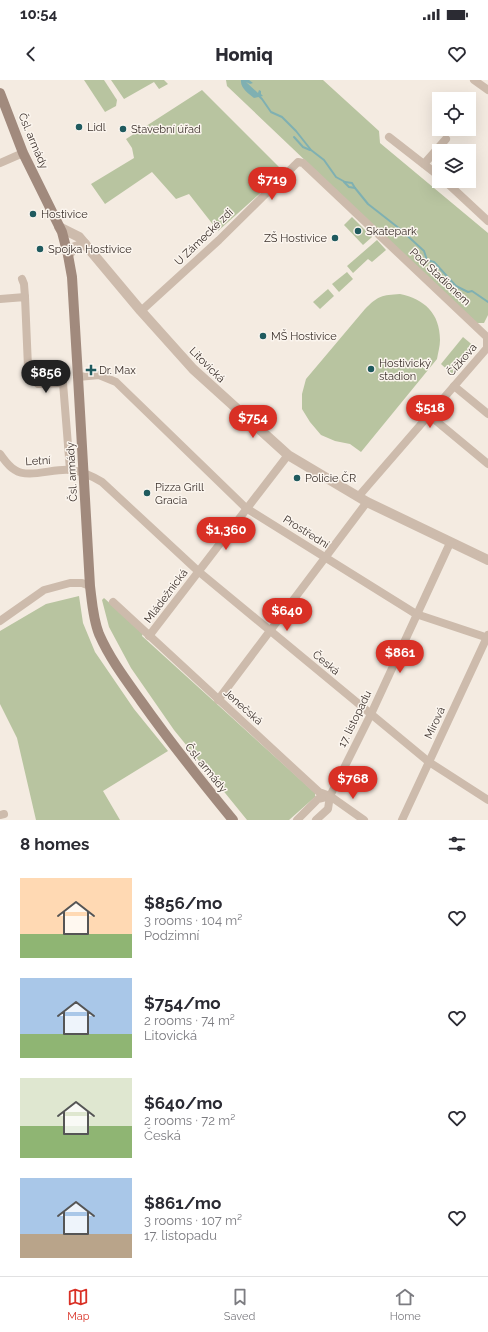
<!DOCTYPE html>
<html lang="en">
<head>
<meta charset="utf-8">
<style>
  :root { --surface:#fff; --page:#f2f2f3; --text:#2b2b33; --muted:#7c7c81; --line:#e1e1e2; --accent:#d93025 }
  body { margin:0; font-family:Raleway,sans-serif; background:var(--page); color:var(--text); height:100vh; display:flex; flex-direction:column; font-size:15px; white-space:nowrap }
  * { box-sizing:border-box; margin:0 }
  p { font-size:13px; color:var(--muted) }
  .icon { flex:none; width:22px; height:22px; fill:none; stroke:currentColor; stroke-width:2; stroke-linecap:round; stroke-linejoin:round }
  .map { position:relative; height:740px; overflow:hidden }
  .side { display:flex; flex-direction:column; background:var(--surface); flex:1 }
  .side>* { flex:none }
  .controls { position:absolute; left:432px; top:12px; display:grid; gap:8px }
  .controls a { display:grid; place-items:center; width:44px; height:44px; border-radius:0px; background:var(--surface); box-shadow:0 4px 16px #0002; font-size:20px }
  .price { position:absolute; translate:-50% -34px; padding:0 9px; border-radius:14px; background:var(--accent); color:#fff; font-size:13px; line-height:26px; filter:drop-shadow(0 1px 2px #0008) }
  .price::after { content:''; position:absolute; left:50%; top:24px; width:12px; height:9px; margin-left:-6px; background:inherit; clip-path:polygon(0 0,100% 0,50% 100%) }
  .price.active { background:#222; color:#fff }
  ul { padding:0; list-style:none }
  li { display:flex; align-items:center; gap:12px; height:100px; padding:0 20px }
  li span { display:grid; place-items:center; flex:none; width:112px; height:80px; border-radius:0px; color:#555 }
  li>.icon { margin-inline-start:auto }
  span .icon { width:48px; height:48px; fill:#fffc; stroke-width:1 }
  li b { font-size:17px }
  h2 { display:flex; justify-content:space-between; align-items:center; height:48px; padding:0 20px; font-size:17px }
  .status { display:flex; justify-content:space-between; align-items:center; height:28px; padding:0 20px; background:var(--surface); direction:ltr }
  .status svg { height:11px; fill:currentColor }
  header { display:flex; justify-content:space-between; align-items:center; height:52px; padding:0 20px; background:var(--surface); font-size:18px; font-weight:800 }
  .tabs { display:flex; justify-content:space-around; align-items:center; height:56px; border-top:1px solid var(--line); background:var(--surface); font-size:11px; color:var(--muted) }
  .tabs a { display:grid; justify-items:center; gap:2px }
  .tabs .active { color:var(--accent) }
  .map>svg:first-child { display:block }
</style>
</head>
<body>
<div class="status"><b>10:54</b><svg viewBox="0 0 49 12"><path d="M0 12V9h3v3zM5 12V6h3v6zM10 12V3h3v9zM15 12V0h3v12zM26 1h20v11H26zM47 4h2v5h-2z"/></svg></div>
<header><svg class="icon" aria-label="back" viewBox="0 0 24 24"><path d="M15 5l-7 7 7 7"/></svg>Homiq<svg class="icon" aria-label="heart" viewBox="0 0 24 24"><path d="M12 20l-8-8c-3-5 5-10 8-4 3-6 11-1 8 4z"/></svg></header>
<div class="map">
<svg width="488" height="740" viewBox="0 0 488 740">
  <rect width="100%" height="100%" fill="#f4ebe1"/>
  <g fill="#b8c4a0">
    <polygon points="84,0 104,0 117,20 116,26 105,32"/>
    <polygon points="111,0 164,0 168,4 159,9 154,2 124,19"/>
    <polygon points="226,0 323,0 379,51 380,63 488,153 488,235 484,243 476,243 227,6"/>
    <polygon points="202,10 284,92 218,151 189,114 176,119 152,92 105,124 91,104 134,78 132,68 126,59"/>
    <polygon points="352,137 372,157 363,165 344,145"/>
    <polygon points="377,160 386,170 372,182 368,179 353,193 347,186"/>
    <polygon points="347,192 353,199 339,212 332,204"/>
    <polygon points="328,209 334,216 320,229 313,222"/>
    <path d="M 400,214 C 424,219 440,233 440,260 C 440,266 438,273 437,279 L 361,372 L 350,364 L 335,361 L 321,355 L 310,342 L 302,329 L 302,314 L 306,299 L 365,229 C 378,216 382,215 400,214 Z"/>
    <polygon points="463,257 476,268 453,295 441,284"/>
    <polygon points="79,516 83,543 95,572 134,629 168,671 103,711 120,740 36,740 17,658 0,624 0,551 46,524"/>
    <polygon points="104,518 143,553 142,556 315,713 315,717 289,740 247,740 174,650 131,588 109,547 102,520"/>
  </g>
  <path fill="#7fb0b2" d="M 241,0 L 249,0 L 253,3 L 250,4 L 246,2 L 258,13 L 259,10 L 261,11 L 261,14 L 263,16 L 254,18 C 249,14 240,8 241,0 Z"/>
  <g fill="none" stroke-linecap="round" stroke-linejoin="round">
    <g stroke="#7fb0b2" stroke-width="2">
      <polyline points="258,15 262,19 271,32 282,37 296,51 311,70 324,80 336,97 345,102 352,103 355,108 368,124 400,149 424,171 427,180 434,182 456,206 468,212 472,211 488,222"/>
      <polyline points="294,57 303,67 310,70"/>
      <polyline points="344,102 349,107 355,108"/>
    </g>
    <g stroke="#cdbbac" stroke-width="8">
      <polyline points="474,0 488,10"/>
      <polyline points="389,57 439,96"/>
      <polyline points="0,83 23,73"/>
      <polyline points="424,84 446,59"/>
      <polyline points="445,101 488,141"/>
      <polyline points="22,199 24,204 25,217"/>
      <polyline points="0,219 25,217 28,287 31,296 38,304 63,303 70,390"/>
      <polyline points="141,231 219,160 298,82 303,83 487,257 487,268 358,417"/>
      <polyline points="78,297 99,295 116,302 246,428 416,534 488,558"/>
      <polyline points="454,306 488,334"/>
      <polyline points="429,335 488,384"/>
      <path d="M 0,374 C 4,379 8,386 15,390 C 28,399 54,388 70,390 C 82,391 92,396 102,402 L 198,491 L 429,682 L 488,720"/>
      <polyline points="113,522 319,712 330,716 364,740"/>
      <polyline points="0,541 44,510 70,503 82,503 90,506"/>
      <polyline points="149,556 288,375"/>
      <polyline points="218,620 367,422"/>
      <polyline points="0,735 4,734"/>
      <polyline points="297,740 318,719 330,716"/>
      <polyline points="316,740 328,729 330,716 371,634 450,463"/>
      <polyline points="402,740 488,555"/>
    </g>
    <g stroke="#cdbbac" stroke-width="10">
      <polyline points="59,147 79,157 141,231 193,289 288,375 367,422 488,480"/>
      <polyline points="68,175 75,167 85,164"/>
    </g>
    <path stroke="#a18a7d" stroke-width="10" d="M 0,13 L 23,73 L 62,152 L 68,175 L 72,197 L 78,297 L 90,506 C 92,522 93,539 99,554 C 110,579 126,600 141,621 C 170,662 201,701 233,740"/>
  </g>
  <g fill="#1f5a5e" stroke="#fbf5ee" stroke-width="1.5">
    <circle cx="79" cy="47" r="4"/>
    <circle cx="123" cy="49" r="4"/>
    <circle cx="33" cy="134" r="4"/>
    <circle cx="358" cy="151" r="4"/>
    <circle cx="335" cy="158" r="4"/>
    <circle cx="40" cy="169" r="4"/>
    <circle cx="263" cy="256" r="4"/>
    <circle cx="371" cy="289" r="4"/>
    <path d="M89 284h4v4h4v4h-4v4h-4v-4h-4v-4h4z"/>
    <circle cx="297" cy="398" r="4"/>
    <circle cx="147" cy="413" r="4"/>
  </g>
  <g text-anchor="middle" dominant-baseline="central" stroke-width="3" stroke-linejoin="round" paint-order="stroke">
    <g font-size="11" fill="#3b302b" stroke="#fbf5ee" text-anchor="start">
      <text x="87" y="47">Lidl</text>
      <text x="131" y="49">Stavební úřad</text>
      <text x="41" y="134">Hostivice</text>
      <text x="366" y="151">Skatepark</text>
      <text x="327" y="158" text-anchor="end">ZŠ Hostivice</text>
      <text x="48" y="169">Spojka Hostivice</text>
      <text x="271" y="256">MŠ Hostivice</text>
      <text x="379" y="283">Hostivický<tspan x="379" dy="13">stadion</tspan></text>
      <text x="99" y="290">Dr. Max</text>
      <text x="305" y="398">Policie ČR</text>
      <text x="155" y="407">Pizza Grill<tspan x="155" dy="13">Gracia</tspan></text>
    </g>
    <g font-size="11" fill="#3b302b" stroke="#fbf5ee">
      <text transform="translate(33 61) rotate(67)">Čsl. armády</text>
      <text transform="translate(204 157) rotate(-44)">U Zámecké zdi</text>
      <text transform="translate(440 197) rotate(43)">Pod Stadionem</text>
      <text transform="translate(462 280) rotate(-49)">Čížkova</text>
      <text transform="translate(207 285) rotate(45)">Litovická</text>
      <text transform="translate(38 381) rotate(-3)">Letní</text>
      <text transform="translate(72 392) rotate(-93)">Čsl. armády</text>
      <text transform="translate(306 452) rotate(32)">Prostřední</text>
      <text transform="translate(166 516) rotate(-53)">Mládežnická</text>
      <text transform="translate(326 583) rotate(40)">Česká</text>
      <text transform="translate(243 627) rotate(42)">Jenečská</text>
      <text transform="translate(355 639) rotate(-64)">17. listopadu</text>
      <text transform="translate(435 643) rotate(-65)">Mírová</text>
      <text transform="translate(206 688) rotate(51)">Čsl. armády</text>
    </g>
  </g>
</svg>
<div class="controls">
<a><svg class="icon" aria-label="locate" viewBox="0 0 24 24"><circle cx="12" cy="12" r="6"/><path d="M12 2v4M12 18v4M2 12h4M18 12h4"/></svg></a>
<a><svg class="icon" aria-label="layers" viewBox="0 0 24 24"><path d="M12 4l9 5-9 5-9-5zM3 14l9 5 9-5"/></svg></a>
</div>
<b class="price" style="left:272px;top:121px">$719</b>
<b class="price active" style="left:46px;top:314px">$856</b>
<b class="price" style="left:430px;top:349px">$518</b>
<b class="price" style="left:253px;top:359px">$754</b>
<b class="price" style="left:226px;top:471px">$1,360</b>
<b class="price" style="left:287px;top:552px">$640</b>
<b class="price" style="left:400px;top:594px">$861</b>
<b class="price" style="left:353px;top:720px">$768</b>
</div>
<section class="side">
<h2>8 homes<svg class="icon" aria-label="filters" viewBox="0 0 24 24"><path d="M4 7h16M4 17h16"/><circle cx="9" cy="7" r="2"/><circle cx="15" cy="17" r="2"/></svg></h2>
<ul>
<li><span style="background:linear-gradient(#ffd9b3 70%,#8fb573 0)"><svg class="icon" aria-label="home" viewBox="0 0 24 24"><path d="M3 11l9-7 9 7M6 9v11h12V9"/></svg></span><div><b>$856/mo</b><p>3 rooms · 104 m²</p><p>Podzimní</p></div><svg class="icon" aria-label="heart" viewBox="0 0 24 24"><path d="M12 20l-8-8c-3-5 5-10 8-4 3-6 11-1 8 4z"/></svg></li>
<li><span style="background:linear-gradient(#a9c7e8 70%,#8fb573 0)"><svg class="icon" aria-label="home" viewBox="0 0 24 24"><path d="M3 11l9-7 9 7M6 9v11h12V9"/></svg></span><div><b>$754/mo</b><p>2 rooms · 74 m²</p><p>Litovická</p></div><svg class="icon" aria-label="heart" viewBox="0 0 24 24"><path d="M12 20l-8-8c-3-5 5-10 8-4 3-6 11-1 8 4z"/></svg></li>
<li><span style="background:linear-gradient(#dfe7d0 60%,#8fb573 0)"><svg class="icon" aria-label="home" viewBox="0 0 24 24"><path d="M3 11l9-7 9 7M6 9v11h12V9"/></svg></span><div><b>$640/mo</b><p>2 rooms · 72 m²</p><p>Česká</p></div><svg class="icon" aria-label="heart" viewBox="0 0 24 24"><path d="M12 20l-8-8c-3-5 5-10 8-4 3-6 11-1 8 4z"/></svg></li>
<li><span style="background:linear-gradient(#a9c7e8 70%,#b9a48a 0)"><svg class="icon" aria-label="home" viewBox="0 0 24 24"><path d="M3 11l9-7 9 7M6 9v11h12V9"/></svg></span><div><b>$861/mo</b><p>3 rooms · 107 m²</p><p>17. listopadu</p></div><svg class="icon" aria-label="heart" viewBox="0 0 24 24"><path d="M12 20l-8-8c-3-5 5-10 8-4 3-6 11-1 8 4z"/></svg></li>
</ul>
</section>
<nav class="tabs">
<a class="active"><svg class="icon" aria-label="map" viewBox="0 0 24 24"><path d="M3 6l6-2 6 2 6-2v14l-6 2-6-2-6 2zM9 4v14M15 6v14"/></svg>Map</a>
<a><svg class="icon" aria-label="saved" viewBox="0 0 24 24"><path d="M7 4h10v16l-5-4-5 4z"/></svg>Saved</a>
<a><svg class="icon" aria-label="home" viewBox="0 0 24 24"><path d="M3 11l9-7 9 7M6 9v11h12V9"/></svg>Home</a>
</nav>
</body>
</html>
